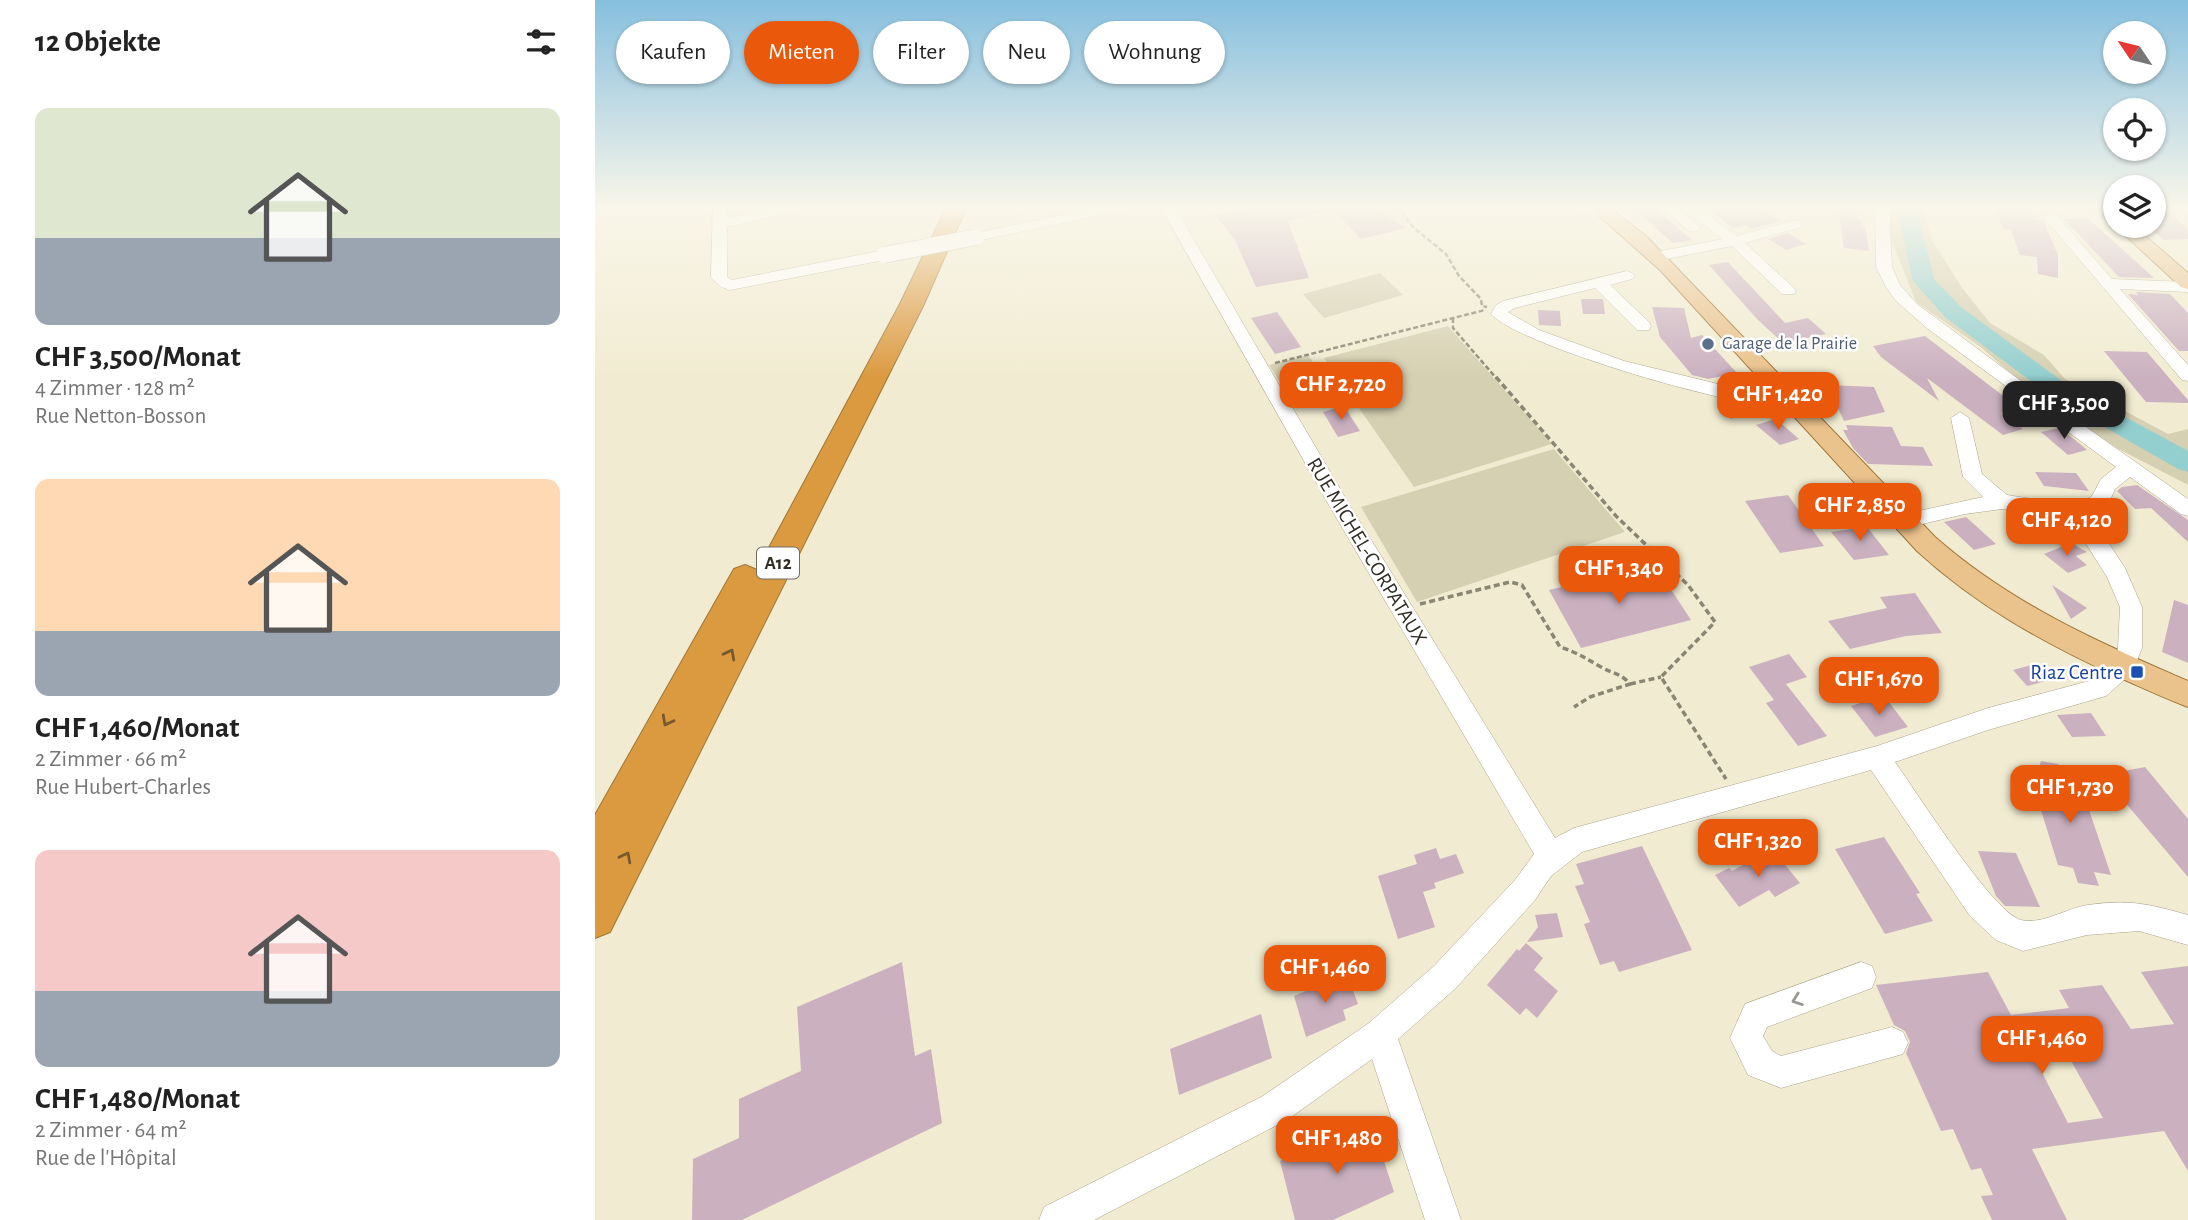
<!DOCTYPE html>
<html lang="de">
<head>
<meta charset="utf-8">
<style>
  :root { --surface:#fff; --page:#f2f2f2; --text:#222; --muted:#767676; --accent:#ea580c }
  body { margin:0; font-family:"Alegreya Sans",sans-serif; background:var(--page); color:var(--text); height:100vh; display:flex; flex-direction:column; font-size:26px; white-space:nowrap }
  * { box-sizing:border-box; margin:0 }
  p { font-size:23px; color:var(--muted) }
  .icon { flex:none; width:38px; height:38px; fill:none; stroke:currentColor; stroke-width:2; stroke-linecap:round; stroke-linejoin:round }
  .map { position:relative; flex:1; overflow:hidden }
  .side { display:flex; flex-direction:column; background:var(--surface); width:595px }
  .side>* { flex:none }
  .hud { position:absolute; left:21px; top:21px; width:665px; height:63px; display:flex; gap:14px }
  .needle { width:46px; rotate:305deg }
  .fabs { position:absolute; left:1508px; top:21px; display:grid; gap:14px }
  .fabs a { display:grid; place-items:center; width:63px; height:63px; border-radius:50%; background:var(--surface); box-shadow:0 2px 5px #0004; font-size:35px }
  .price { position:absolute; translate:-50% -60px; padding:0 16px; border-radius:14px; background:var(--accent); color:#fff; font-size:23px; line-height:46px; filter:drop-shadow(0 2px 4px #0008) }
  .price::after { content:''; position:absolute; left:50%; top:42px; width:21px; height:16px; margin-left:-10px; background:inherit; clip-path:polygon(0 0,100% 0,50% 100%) }
  .price.on { background:#222; color:#fff }
  ul { padding:0; list-style:none }
  li { display:grid; align-content:center; gap:14px; height:371px; padding:0 35px }
  li span { display:grid; place-items:center; height:217px; border-radius:14px; color:#555 }
  li>.icon { margin-inline-start:auto }
  span .icon { width:126px; height:126px; fill:#fffc; stroke-width:1 }
  li b { font-size:30px }
  h2 { display:flex; justify-content:space-between; align-items:center; height:84px; padding:0 35px; font-size:30px }
  .pill { padding:0 24px; border-radius:32px; background:var(--surface); box-shadow:0 2px 5px #0004; font-size:24px; line-height:63px }
  .pill.on { background:var(--accent); color:#fff }
  main { display:flex; flex:1; min-height:0 }
  .map>svg:first-child { display:block }
</style>
</head>
<body>
<main>
<section class="side">
<h2>12 Objekte<svg class="icon" aria-label="filters" viewBox="0 0 24 24"><path d="M4 7h16M4 17h16"/><circle cx="9" cy="7" r="2"/><circle cx="15" cy="17" r="2"/></svg></h2>
<ul>
<li><span style="background:linear-gradient(#dfe7d0 60%,#9aa5b1 0)"><svg class="icon" aria-label="home" viewBox="0 0 24 24"><path d="M3 11l9-7 9 7M6 9v11h12V9"/></svg></span><div><b>CHF 3,500/Monat</b><p>4 Zimmer · 128 m²</p><p>Rue Netton-Bosson</p></div></li>
<li><span style="background:linear-gradient(#ffd9b3 70%,#9aa5b1 0)"><svg class="icon" aria-label="home" viewBox="0 0 24 24"><path d="M3 11l9-7 9 7M6 9v11h12V9"/></svg></span><div><b>CHF 1,460/Monat</b><p>2 Zimmer · 66 m²</p><p>Rue Hubert-Charles</p></div></li>
<li><span style="background:linear-gradient(#f6c9c9 65%,#9aa5b1 0)"><svg class="icon" aria-label="home" viewBox="0 0 24 24"><path d="M3 11l9-7 9 7M6 9v11h12V9"/></svg></span><div><b>CHF 1,480/Monat</b><p>2 Zimmer · 64 m²</p><p>Rue de l'Hôpital</p></div></li>
</ul>
</section>
<div class="map">
<svg width="1593" height="1220" viewBox="0 0 1593 1220">
  <rect width="100%" height="100%" fill="#f1ecd1"/>
  <g fill="#d6d0b2">
    <polygon points="1283,206 1326,206 1338,242 1368,289 1395,323 1449,355 1470,379 1573,434 1593,429 1593,485 1468,420 1387,348 1321,302"/>
    <polygon points="785,273 808,295 729,318 708,294"/>
    <polygon points="853,326 957,444 819,487 729,358"/>
    <polygon points="713,355 736,389 695,399 674,365"/>
    <polygon points="959,449 1030,532 822,602 766,507"/>
  </g>
  <g fill="none" stroke-linecap="round" stroke-linejoin="round">
    <polygon fill="#93cfcf" fill-rule="evenodd" points="1301,206 1321,206 1339,279 1366,307 1475,387 1593,451 1593,472 1583,469 1457,397 1350,317 1318,281"/>
  </g>
  <g fill="#cbb1c0" fill-rule="evenodd">
    <polygon points="669,206 731,206 731,211 693,221 714,278 661,287 640,240 620,215"/>
    <polygon points="734,206 778,206 811,228 766,239"/>
    <polygon points="1035,206 1057,206 1097,240 1078,243"/>
    <polygon points="1110,206 1162,206 1186,221 1157,229 1150,225 1138,228"/>
    <polygon points="1243,206 1257,206 1271,231 1274,251 1249,248"/>
    <polygon points="1400,206 1434,206 1439,220 1448,220 1463,255 1463,278 1443,274 1442,257 1425,255 1416,230 1408,229"/>
    <polygon points="1559,206 1568,206 1593,229 1593,239 1569,240 1559,232"/>
    <polygon points="1469,219 1494,219 1559,278 1524,277"/>
    <polygon points="1193,233 1211,244 1191,250 1173,239"/>
    <polygon points="1133,262 1190,323 1213,318 1231,334 1188,343 1163,320 1114,265"/>
    <polygon points="1541,292 1575,294 1593,313 1593,351 1584,351 1533,294 1543,295"/>
    <polygon points="986,299 1008,299 1010,314 988,314"/>
    <polygon points="1057,307 1089,308 1096,338 1107,335 1142,373 1113,379 1097,375 1065,337"/>
    <polygon points="943,310 965,311 966,326 944,325"/>
    <polygon points="682,312 689,322 706,347 680,354 656,318"/>
    <polygon points="1330,336 1424,408 1406,413 1428,429 1408,435 1332,378 1344,401 1286,357 1278,346"/>
    <polygon points="1509,351 1552,352 1593,400 1593,403 1551,402"/>
    <polygon points="1232,385 1279,387 1290,412 1249,421"/>
    <polygon points="1137,402 1141,403 1153,413 1136,419 1122,407"/>
    <polygon points="749,406 765,431 743,437 728,412"/>
    <polygon points="1181,419 1204,439 1185,445 1161,425"/>
    <polygon points="1251,425 1297,427 1306,446 1328,447 1338,466 1273,464 1258,448 1248,430 1253,430"/>
    <polygon points="1464,428 1479,439 1492,450 1473,455 1446,432"/>
    <polygon points="1440,472 1481,473 1494,491 1449,486"/>
    <polygon points="1542,485 1593,520 1593,542 1556,508 1540,509 1522,491 1527,487"/>
    <polygon points="1193,495 1229,546 1185,553 1150,501"/>
    <polygon points="1415,513 1452,519 1459,531 1425,530"/>
    <polygon points="1371,517 1401,544 1379,550 1349,522"/>
    <polygon points="1272,527 1294,555 1259,560 1236,532"/>
    <polygon points="1476,543 1492,552 1481,556 1492,565 1473,573 1449,554"/>
    <polygon points="1060,565 1096,620 986,648 954,590"/>
    <polygon points="1457,585 1492,608 1476,619"/>
    <polygon points="1320,593 1347,633 1311,636 1255,649 1233,621 1292,608 1285,597"/>
    <polygon points="1579,600 1593,605 1593,663 1567,652"/>
    <polygon points="1194,654 1212,677 1191,684 1232,736 1203,746 1171,703 1179,700 1154,667"/>
    <polygon points="1440,664 1455,680 1432,686 1418,670"/>
    <polygon points="1284,697 1288,703 1293,701 1313,727 1280,737 1256,706"/>
    <polygon points="1496,713 1511,736 1477,737 1462,715"/>
    <polygon points="1446,761 1463,764 1476,777 1484,800 1491,801 1516,875 1499,872 1504,886 1483,883 1478,868 1463,865 1441,794 1447,795 1441,776"/>
    <polygon points="1550,767 1593,819 1593,877 1507,775"/>
    <polygon points="1289,837 1325,893 1321,894 1338,921 1290,934 1240,849"/>
    <polygon points="1047,846 1097,950 1024,972 1019,961 1005,965 989,924 995,922 980,886 989,884 981,864"/>
    <polygon points="841,848 845,859 861,854 869,873 839,883 841,888 828,892 840,927 803,939 783,876 822,864 819,855"/>
    <polygon points="1177,849 1205,883 1180,897 1174,890 1144,907 1120,875 1134,868 1137,871"/>
    <polygon points="1383,851 1421,853 1445,907 1410,906 1401,896"/>
    <polygon points="962,913 968,937 932,942 943,927 940,915"/>
    <polygon points="931,943 948,958 939,970 963,991 942,1018 931,1008 925,1015 892,985 922,949 924,951"/>
    <polygon points="307,962 320,1056 336,1049 347,1123 147,1220 97,1220 98,1159 144,1138 144,1099 206,1071 202,1007"/>
    <path d="M 1593,966 L 1593,1171 L 1569,1131 L 1437,1149 L 1472,1220 L 1397,1220 L 1386,1196 L 1398,1195 L 1386,1168 L 1376,1170 L 1358,1129 L 1346,1131 L 1311,1053 L 1315,1042 L 1310,1031 L 1299,1025 L 1281,985 L 1393,972 L 1416,1015 L 1474,1008 L 1464,990 L 1507,985 L 1536,1029 L 1579,1024 L 1546,972 ZM 1470,1050 L 1508,1118 L 1473,1123 L 1438,1055 Z"/>
    <polygon points="752,974 763,1004 748,1010 751,1020 711,1037 699,996"/>
    <polygon points="666,1014 677,1058 584,1095 575,1049"/>
    <polygon points="776,1121 799,1192 738,1220 700,1220 685,1161"/>
  </g>
  <g fill="none" stroke-linecap="round" stroke-linejoin="round">
    <g stroke="#aaa58b" stroke-width="1">
      <g id="minor">
        <path d="M 118,206 L 132,206 L 132,218 L 186,206 L 213,206 L 211,209 L 132,227 L 132,277 L 137,280 L 289,250 L 297,255 L 289,260 L 135,290 C 126,287 122,285 116,277 Z"/>
        <polygon points="509,206 537,206 530,210 381,241 374,237 381,233"/>
        <path d="M 565,206 L 579,206 L 754,504 L 960,838 L 979,828 L 1282,746 L 1393,708 L 1494,681 L 1519,661 L 1523,648 L 1525,607 L 1512,577 L 1476,520 L 1407,509 L 1370,514 L 1310,528 L 1303,526 L 1300,521 L 1303,516 L 1310,514 L 1388,497 L 1368,477 L 1356,418 L 1365,412 L 1374,418 L 1387,474 L 1412,495 L 1481,506 L 1497,496 L 1506,479 L 1521,467 L 1333,329 L 1301,301 L 1291,287 L 1281,267 L 1280,206 L 1294,206 L 1297,267 L 1305,285 L 1322,304 L 1434,387 L 1593,499 L 1593,516 L 1586,514 L 1535,477 L 1520,489 L 1513,505 L 1496,516 L 1530,568 L 1547,607 L 1547,648 L 1537,673 L 1511,696 L 1393,730 L 1300,762 C 1320,790 1399,914 1426,920 C 1447,925 1472,908 1493,905 C 1534,899 1554,904 1593,915 L 1593,945 L 1544,931 L 1492,935 L 1428,951 L 1401,940 L 1375,916 L 1276,770 L 987,852 L 956,876 L 940,900 L 861,988 L 803,1039 L 866,1220 L 830,1220 L 777,1059 L 692,1120 L 499,1220 L 444,1220 L 449,1207 L 668,1096 L 774,1023 L 839,966 L 920,880 L 939,854 L 735,507 Z"/>
        <path d="M 978,206 L 1008,207 L 1015,211 C 1005,220 988,215 978,206 Z"/>
        <polygon points="1064,206 1080,206 1106,228 1099,232 1094,231"/>
        <polygon points="1084,206 1100,206 1142,236 1201,220 1206,221 1208,224 1206,227 1150,243 1199,288 1201,291 1199,294 1187,294 1137,246 1061,261 1056,259 1053,256 1056,253 1128,239"/>
        <polygon points="1456,213 1461,214 1517,279 1593,282 1593,292 1525,289 1593,365 1593,381 1587,380 1451,220 1449,217"/>
        <path d="M 1032,271 L 1037,273 L 1040,276 L 1037,279 L 1015,285 L 1054,322 L 1056,326 L 1054,330 L 1042,330 L 1000,288 L 920,308 L 913,312 L 944,330 L 1029,361 L 1176,397 L 1205,399 L 1208,403 L 1205,407 C 1166,417 923,346 896,314 L 901,305 L 908,301 Z"/>
        <polygon points="1266,962 1277,966 1281,977 1277,988 1172,1027 1168,1036 1177,1051 1186,1056 1297,1027 1308,1032 1313,1043 1308,1054 1186,1088 1153,1075 1135,1038 1150,1004"/>
      </g>
    </g>
    <g stroke="#a07537" stroke-width="2">
      <g id="major">
        <path d="M 993,206 L 1012,206 L 1051,236 L 1340,537 C 1415,603 1502,642 1593,681 L 1593,707 C 1569,698 1546,687 1523,677 C 1449,643 1382,606 1322,551 L 1066,271 Z"/>
        <polygon points="1499,206 1517,206 1521,209 1521,224 1515,223"/>
        <polygon points="1520,226 1539,226 1593,273 1593,289 1586,287"/>
      </g>
    </g>
    <g stroke="#a07537" stroke-width="2">
      <polygon id="highway" points="352,206 372,206 329,304 15,932 0,938 0,815 139,569 150,565 162,570 305,304"/>
    </g>
    <g stroke="#8a8674" stroke-width="2.5" stroke-dasharray="5 2.5" stroke-linecap="butt">
      <polyline points="802,206 819,228 851,254 864,276 886,299 887,306 892,307"/>
      <polyline points="858,318 858,328 902,379"/>
      <polyline points="680,363 890,310"/>
    </g>
    <g stroke="#8a8674" stroke-width="3.5" stroke-dasharray="6 3.5" stroke-linecap="butt">
      <polyline points="901,377 1021,516 1093,585 1120,622 1066,677 1131,779"/>
      <path d="M 825,604 L 915,582 L 927,585 L 965,647 C 981,652 992,659 1006,667 C 1018,674 1026,673 1035,684 L 995,697 L 979,707"/>
      <polyline points="1035,684 1066,677"/>
    </g>
    <use href="#minor" fill="#fff" fill-rule="evenodd"/>
    <use href="#major" fill="#eac28c" fill-rule="evenodd"/>
    <use href="#highway" fill="#dc9a40" fill-rule="evenodd"/>
    <g stroke="#aaa58b" stroke-width="17" stroke-linecap="butt">
      <polyline id="minor-bridge" points="289,255 381,237"/>
    </g>
    <use href="#minor-bridge" stroke="#fff" stroke-width="16"/>
  </g>
  <defs><path id="oneway-chevron" d="M-2-3.5L2.5 0L-2 3.5" fill="none" stroke-width="1.6" stroke-linecap="round" stroke-linejoin="round" transform="scale(1.75)"/></defs>
  <g stroke="#755a30">
    <use href="#oneway-chevron" transform="translate(135 654) rotate(-62)"/>
    <use href="#oneway-chevron" transform="translate(72 721) rotate(118)"/>
    <use href="#oneway-chevron" transform="translate(31 857) rotate(-63)"/>
  </g>
  <use stroke="#989792" href="#oneway-chevron" transform="translate(1202 1000) rotate(160)"/>
  <linearGradient id="sky" x2="0" y2="1"><stop stop-color="#86bfde"/><stop offset="0.55" stop-color="#f9f6ea"/><stop offset="1" stop-color="#f9f6ea" stop-opacity="0"/></linearGradient>
  <rect width="1593" height="377" fill="url(#sky)"/>
  <circle fill="#5c6f8a" stroke="#fff" stroke-width="2.5" cx="1113" cy="344" r="7"/>
  <rect fill="#1a4fb4" stroke="#fff" stroke-width="2.5" x="1535" y="665" width="14" height="14" rx="3.5"/>
  <g text-anchor="middle" dominant-baseline="central" stroke-width="5" stroke-linejoin="round" paint-order="stroke">
    <g font-size="18" fill="#4e5e75" stroke="#fff" text-anchor="start">
      <text x="1127" y="344">Garage de la Prairie</text>
    </g>
    <rect fill="#fff" stroke="#6f6d66" stroke-width="2" x="162" y="547.5" width="42" height="31" rx="5"/>
    <g font-size="19" font-weight="bold" fill="#312f25">
      <text x="183" y="563">A12</text>
    </g>
    <g font-size="21" fill="#312f25" stroke="#fff">
      <text transform="translate(772 551) rotate(59)">RUE MICHEL-CORPATAUX</text>
    </g>
    <g font-size="21" fill="#164399" stroke="#fff" text-anchor="end">
      <text x="1528" y="672">Riaz Centre</text>
    </g>
  </g>
</svg>
<div class="fabs">
<a><svg class="needle" viewBox="-14 -14 28 28"><path d="M0-13l5 13h-10z" fill="#e53935"/><path d="M0 13l5-13h-10z" fill="#767676"/></svg></a>
<a><svg class="icon" aria-label="locate" viewBox="0 0 24 24"><circle cx="12" cy="12" r="6"/><path d="M12 2v4M12 18v4M2 12h4M18 12h4"/></svg></a>
<a><svg class="icon" aria-label="layers" viewBox="0 0 24 24"><path d="M12 4l9 5-9 5-9-5zM3 14l9 5 9-5"/></svg></a>
</div>
<b class="price" style="left:746px;top:422px">CHF 2,720</b>
<b class="price" style="left:1183px;top:432px">CHF 1,420</b>
<b class="price on" style="left:1469px;top:441px">CHF 3,500</b>
<b class="price" style="left:1265px;top:543px">CHF 2,850</b>
<b class="price" style="left:1472px;top:558px">CHF 4,120</b>
<b class="price" style="left:1024px;top:606px">CHF 1,340</b>
<b class="price" style="left:1284px;top:717px">CHF 1,670</b>
<b class="price" style="left:1475px;top:825px">CHF 1,730</b>
<b class="price" style="left:1163px;top:879px">CHF 1,320</b>
<b class="price" style="left:730px;top:1005px">CHF 1,460</b>
<b class="price" style="left:1447px;top:1076px">CHF 1,460</b>
<b class="price" style="left:742px;top:1176px">CHF 1,480</b>
<div class="hud">
<a class="pill">Kaufen</a>
<a class="pill on">Mieten</a>
<a class="pill">Filter</a>
<a class="pill">Neu</a>
<a class="pill">Wohnung</a>
</div>
</div>
</main>
</body>
</html>
